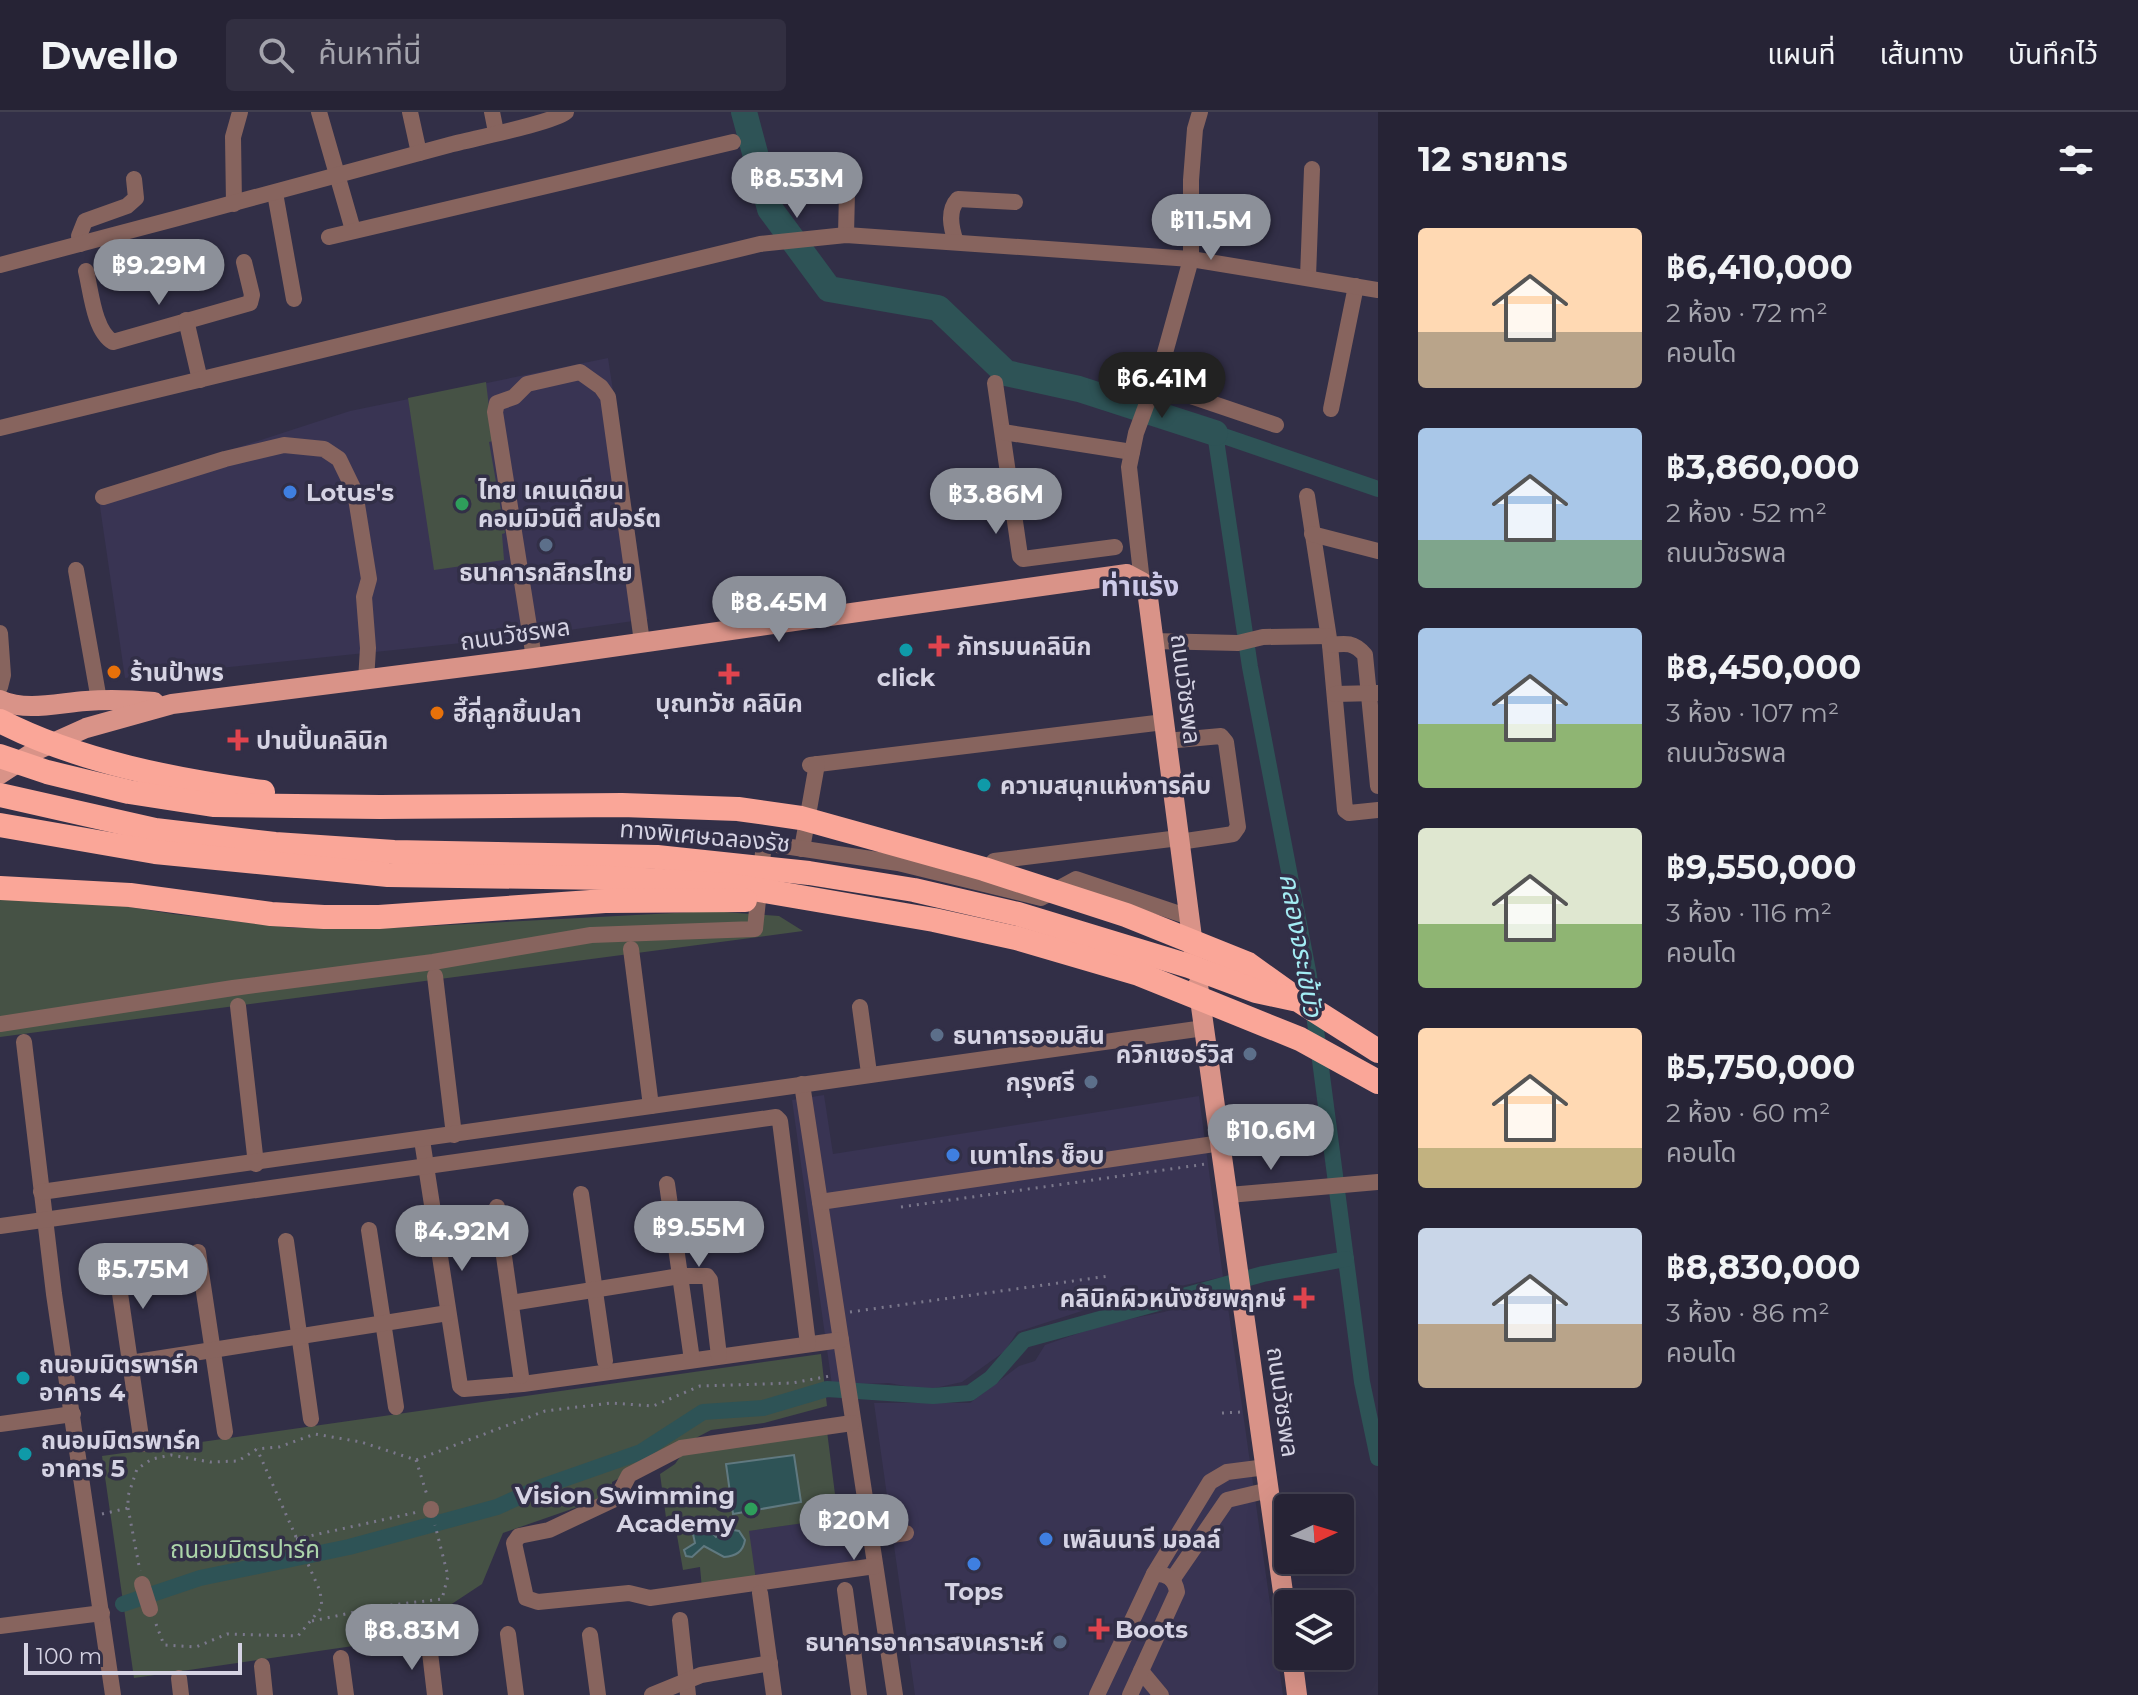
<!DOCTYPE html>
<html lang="th">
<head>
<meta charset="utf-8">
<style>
  :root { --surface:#262335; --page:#322f41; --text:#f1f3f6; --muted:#a4a4ad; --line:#424050; --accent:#8c9099 }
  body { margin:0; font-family:Montserrat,"Noto Sans Thai",sans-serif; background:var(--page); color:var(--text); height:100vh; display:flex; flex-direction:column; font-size:30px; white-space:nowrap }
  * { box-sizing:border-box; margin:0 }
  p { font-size:26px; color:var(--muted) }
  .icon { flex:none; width:44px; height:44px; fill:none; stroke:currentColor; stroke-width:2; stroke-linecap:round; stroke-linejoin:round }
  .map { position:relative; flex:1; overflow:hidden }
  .side { display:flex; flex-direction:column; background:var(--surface); width:760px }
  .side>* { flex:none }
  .needle { width:52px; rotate:86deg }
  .buttons { position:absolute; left:1274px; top:1382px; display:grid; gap:16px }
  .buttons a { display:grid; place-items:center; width:80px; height:80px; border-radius:8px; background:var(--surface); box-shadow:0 8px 32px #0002,0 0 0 2px var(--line); font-size:40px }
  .scale { position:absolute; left:24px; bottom:20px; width:218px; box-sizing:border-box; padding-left:8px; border:4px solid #d5d3e3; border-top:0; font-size:22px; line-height:28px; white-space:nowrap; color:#d5d3e3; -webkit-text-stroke:6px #322f47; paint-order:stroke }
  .price { position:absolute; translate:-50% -68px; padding:0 18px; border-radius:28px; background:var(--accent); color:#fff; font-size:26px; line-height:52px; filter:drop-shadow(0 2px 4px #0008) }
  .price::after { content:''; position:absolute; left:50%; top:48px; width:24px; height:18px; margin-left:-12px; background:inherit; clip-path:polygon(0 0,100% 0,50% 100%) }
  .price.on { background:#222; color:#fff }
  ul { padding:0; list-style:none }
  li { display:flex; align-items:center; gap:24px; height:200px; padding:0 40px }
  li span { display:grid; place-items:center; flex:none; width:224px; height:160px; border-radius:8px; color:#555 }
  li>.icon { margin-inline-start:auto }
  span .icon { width:96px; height:96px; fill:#fffc; stroke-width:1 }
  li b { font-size:34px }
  h2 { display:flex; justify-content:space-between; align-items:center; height:96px; padding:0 40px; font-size:34px }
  header { display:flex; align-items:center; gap:48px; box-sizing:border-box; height:112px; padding:0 40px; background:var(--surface); border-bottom:2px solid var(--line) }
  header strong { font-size:38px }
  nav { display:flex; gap:44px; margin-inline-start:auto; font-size:28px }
  .search { width:560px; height:72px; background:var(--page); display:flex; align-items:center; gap:20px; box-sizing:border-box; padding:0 28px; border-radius:8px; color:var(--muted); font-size:30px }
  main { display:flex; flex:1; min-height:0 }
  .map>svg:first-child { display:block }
</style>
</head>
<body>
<header>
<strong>Dwello</strong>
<div class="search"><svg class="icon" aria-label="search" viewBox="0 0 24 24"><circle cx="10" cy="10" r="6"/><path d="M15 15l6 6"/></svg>ค้นหาที่นี่</div>
<nav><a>แผนที่</a><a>เส้นทาง</a><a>บันทึกไว้</a></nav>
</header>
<main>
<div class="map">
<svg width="1378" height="1583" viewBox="0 0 1378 1583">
  <rect width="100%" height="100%" fill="#322f47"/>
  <g fill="#393453">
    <polygon points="608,246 648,507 519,525 125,566 98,381 350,299"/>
    <polygon points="824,983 833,1042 1199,984 1223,1165 1119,1187 1017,1220 1005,1239 962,1270 926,1278 889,1271 832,1273 792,988"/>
    <polygon points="1226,1181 1283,1583 915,1583 874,1291 970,1291 1019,1254 1035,1249 1045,1233 1105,1212 1164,1200"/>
    <polygon points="849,1404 856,1453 756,1468 748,1419"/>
  </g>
  <g fill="#465245">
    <polygon points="486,270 493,329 489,330 505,421 502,422 504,448 434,458 408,286"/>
    <polygon points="0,783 74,786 173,802 294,816 391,816 712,799 779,804 803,819 0,925"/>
    <polygon points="821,1242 827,1294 764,1311 711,1318 612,1370 612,1383 503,1421 482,1472 432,1505 435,1522 134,1566 102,1344"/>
    <polygon points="827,1319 838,1406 749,1419 756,1468 702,1477 700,1455 683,1458 675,1412 667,1413 660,1362 675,1352 685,1338"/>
  </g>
  <g fill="#2e5356" stroke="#607980" stroke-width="2">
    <polygon points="794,1343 801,1390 733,1402 726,1352"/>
    <path d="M 699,1413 L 707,1415 L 716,1425 L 728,1417 L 739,1419 L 745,1428 C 743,1440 736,1444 724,1445 L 704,1434 L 692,1445 L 686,1444 L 684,1438 L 695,1431 L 693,1422 Z"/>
  </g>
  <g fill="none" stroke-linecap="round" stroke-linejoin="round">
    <g stroke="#2e5356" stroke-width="16">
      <polyline points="1378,377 1215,321 1250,555 1309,864 1362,1270 1378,1346"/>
      <polyline points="123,1492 200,1466 349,1435 497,1395 541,1375 641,1340 703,1300 763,1296 827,1277 933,1284 970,1281 991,1266 1024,1228 1263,1162 1346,1147"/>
    </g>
    <polyline stroke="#2e5356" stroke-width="26" points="744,0 770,97 829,177 938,196 1006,261 1079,277 1215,321"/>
    <g stroke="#7b788c" stroke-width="3" stroke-dasharray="2 6" stroke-linecap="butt">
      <polyline points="901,1095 1206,1052"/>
      <polyline points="850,1200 1109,1164"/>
      <polyline points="1222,1301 1242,1300"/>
      <polyline points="416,1348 427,1383"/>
      <polyline points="128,1396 140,1459"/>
      <polyline points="102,1402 128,1396 128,1384 137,1357 152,1347 171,1343 210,1350 238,1349 257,1337 279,1335 315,1322 361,1330 416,1348 545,1299 611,1291 653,1294 700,1274 792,1271 830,1264"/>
      <polyline points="296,1427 418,1400"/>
      <polyline points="312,1509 384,1494 442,1487 448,1464 435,1413"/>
      <polyline points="156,1512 164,1533 196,1535 227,1522 298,1524 322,1495 320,1479 257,1337"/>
    </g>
    <g stroke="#87645e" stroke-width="16">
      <polyline points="319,0 353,118"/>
      <polyline points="410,0 419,41"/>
      <polyline points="492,0 496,20"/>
      <polyline points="835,66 847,80 846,123"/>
      <polyline points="275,81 294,187"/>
      <polyline points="234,92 233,25 240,0"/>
      <polyline points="329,125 733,30"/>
      <path d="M 956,130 C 951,116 947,99 958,87 L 1015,90"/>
      <polyline points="80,132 79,124 85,109 127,94 136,86 134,67"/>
      <path d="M 0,153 C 150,114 299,73 449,33 C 471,27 553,11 566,0"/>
      <path d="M 86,159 C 91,179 94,219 113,230 L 250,191 L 252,183 L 244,150"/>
      <polyline points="1308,165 1312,57"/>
      <polyline points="186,208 200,268"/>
      <polyline points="995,271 1020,444 1023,447 1115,435"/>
      <polyline points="1155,272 1276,313"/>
      <polyline points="1331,297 1356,174"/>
      <polyline points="0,316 760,132 846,123 1191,147 1378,178"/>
      <polyline points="1003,320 1132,340"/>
      <polyline points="1307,384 1330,533 1345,698 1349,701 1378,698"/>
      <polyline points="103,385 225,347 284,333 324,337 339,347 355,380 369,467 364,485 368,536 366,569"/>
      <polyline points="1312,422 1378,439"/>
      <polyline points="76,458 99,588"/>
      <polyline points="1142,470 1129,355 1136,321 1163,248 1191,147 1191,68 1195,17 1200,0"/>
      <polyline points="0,521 3,563 0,575"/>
      <polyline points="1153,529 1238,531 1263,525 1328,524"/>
      <path d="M 1330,533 C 1346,531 1354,530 1365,543 L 1378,674"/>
      <polyline points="534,546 495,300 497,291 514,285 527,272 580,260 601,275 608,285 642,530"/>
      <polyline points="1335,582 1377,581"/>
      <polyline points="1166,629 1221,624 1226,630 1238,715 1233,722 1227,723 1179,730"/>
      <polyline points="810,653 1164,610"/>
      <polyline points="802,737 817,652"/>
      <polyline points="994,749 1179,726"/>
      <polyline points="631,837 651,994"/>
      <polyline points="435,864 454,1023"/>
      <polyline points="238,894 256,1052"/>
      <polyline points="860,895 869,961"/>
      <polyline points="0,912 233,876 433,850 591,823 755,817 764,731 898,751 1041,786 1076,767 1189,805"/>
      <polyline points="24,930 54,1182 113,1583"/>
      <polyline points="802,972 895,1583"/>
      <polyline points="422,1028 460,1274 464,1277 523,1272 841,1228"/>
      <polyline points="667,1072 692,1248"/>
      <path d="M 41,1080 C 429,1028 816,968 1204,916"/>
      <polyline points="581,1082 605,1249"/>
      <polyline points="1229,1083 1378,1070"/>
      <polyline points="820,1090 1221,1031"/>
      <polyline points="497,1095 521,1264"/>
      <polyline points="673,1110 735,1100"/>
      <polyline points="0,1114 776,1005 780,1009 808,1232"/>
      <polyline points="369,1118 396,1295"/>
      <polyline points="286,1129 311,1307"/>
      <polyline points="198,1140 225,1320"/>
      <polyline points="116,1154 142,1332"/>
      <polyline points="511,1191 680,1164 707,1164 710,1168 719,1244"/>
      <polyline points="130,1251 448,1201"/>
      <polyline points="852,1311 681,1336 629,1363 617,1386 549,1418 519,1424 514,1431 526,1486 538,1490 629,1481 650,1486 875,1454"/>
      <polyline points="0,1312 73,1302"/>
      <polyline points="431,1397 431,1398"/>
      <polyline points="871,1426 906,1421"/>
      <polyline points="1154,1462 1210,1370 1227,1360 1266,1355"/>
      <polyline points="1172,1468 1227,1388 1269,1378"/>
      <polyline points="142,1472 150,1497"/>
      <polyline points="845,1478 859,1583"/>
      <polyline points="760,1481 774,1583"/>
      <polyline points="680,1508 688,1583"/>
      <polyline points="0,1514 102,1501"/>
      <polyline points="508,1522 516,1583"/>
      <polyline points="590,1523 598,1583"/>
      <polyline points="429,1532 435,1583"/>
      <polyline points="341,1546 346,1583"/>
      <polyline points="262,1554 265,1583"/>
      <polyline points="1141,1559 1161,1583"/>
      <polyline points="179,1566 181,1583"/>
      <polyline points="652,1583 701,1563 770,1551"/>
      <path d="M 1097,1583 L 1154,1462 C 1167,1461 1175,1467 1177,1480 L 1130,1583"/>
    </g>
    <g stroke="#d99388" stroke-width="20">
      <path d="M 0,588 C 26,600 58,591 86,589 C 109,587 132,588 154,590"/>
      <polyline points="0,662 37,638 86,616 172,592 534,546 1127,462 1142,470 1147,478 1194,841"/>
      <polyline points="1198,873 1288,1516"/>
      <polyline points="1292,1544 1297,1583"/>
    </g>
    <g stroke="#faa698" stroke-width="24">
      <path d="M 0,609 C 80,650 175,668 263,680"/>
      <polyline points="0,644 47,660 129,680 213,693 380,695 622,693 738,697 801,706 984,757 1126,803 1248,852 1290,882"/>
      <polyline points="0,683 155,718 275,732 394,740 657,745 809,761 914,778 1018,802 1189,854 1256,879 1298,888 1378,939"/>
      <polyline points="0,713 155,740 388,763 610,766 730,773 934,808 1016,826 1139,862 1300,927 1378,970"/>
      <polyline points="0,776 130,783 271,802 324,805 379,805 605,789 745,788"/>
    </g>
  </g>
  <g fill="#3f7fe0" stroke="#322f47" stroke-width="3">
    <circle cx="290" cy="380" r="8"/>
    <circle cx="953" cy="1043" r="8"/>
    <circle cx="1046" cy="1427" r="8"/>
    <circle cx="974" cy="1452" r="8"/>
  </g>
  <g fill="#2e9e5b" stroke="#322f47" stroke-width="3">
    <circle cx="462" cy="392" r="8"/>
    <circle cx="751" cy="1397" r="8"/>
  </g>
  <g fill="#5c6f8a" stroke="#322f47" stroke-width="3">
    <circle cx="546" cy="433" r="8"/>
    <circle cx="937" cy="923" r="8"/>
    <circle cx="1250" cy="942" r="8"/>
    <circle cx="1091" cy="970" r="8"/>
    <circle cx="1060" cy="1530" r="8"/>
  </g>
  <g fill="#e0444e" stroke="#322f47" stroke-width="3">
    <path d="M935 522h8v8h8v8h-8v8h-8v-8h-8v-8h8z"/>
    <path d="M725 550h8v8h8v8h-8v8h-8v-8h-8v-8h8z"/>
    <path d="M234 616h8v8h8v8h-8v8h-8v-8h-8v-8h8z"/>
    <path d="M1300 1174h8v8h8v8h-8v8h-8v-8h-8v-8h8z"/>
    <path d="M1095 1505h8v8h8v8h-8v8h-8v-8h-8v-8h8z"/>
  </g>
  <g fill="#0f9aa8" stroke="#322f47" stroke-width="3">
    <circle cx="906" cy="538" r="8"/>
    <circle cx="984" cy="673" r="8"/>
    <circle cx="23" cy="1266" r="8"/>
    <circle cx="25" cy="1342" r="8"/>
  </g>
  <g fill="#e8710a" stroke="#322f47" stroke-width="3">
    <circle cx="114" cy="560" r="8"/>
    <circle cx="437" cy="601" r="8"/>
  </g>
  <g text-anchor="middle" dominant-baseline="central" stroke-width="7" stroke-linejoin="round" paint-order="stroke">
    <g font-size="24" font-weight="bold" fill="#d5d3e3" stroke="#322f47" text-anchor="start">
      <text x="478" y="378">ไทย เคเนเดียน<tspan x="478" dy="28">คอมมิวนิตี้ สปอร์ต</tspan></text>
      <text x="306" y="380">Lotus's</text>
      <text x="546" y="460" text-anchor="middle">ธนาคารกสิกรไทย</text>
      <text x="957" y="534">ภัทรมนคลินิก</text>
      <text x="130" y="560">ร้านป้าพร</text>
      <text x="906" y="565" text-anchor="middle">click</text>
      <text x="729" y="591" text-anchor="middle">บุณทวัช คลินิค</text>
      <text x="453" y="601">ฮี๊กี่ลูกชิ้นปลา</text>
      <text x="256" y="628">ปานปั้นคลินิก</text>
      <text x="1000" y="673">ความสนุกแห่งการคีบ</text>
      <text x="953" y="923">ธนาคารออมสิน</text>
      <text x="1234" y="942" text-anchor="end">ควิกเซอร์วิส</text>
      <text x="1075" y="970" text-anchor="end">กรุงศรี</text>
      <text x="969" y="1043">เบทาโกร ช็อบ</text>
      <text x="1286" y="1186" text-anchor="end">คลินิกผิวหนังชัยพฤกษ์</text>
      <text x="39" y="1252">ถนอมมิตรพาร์ค<tspan x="39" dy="28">อาคาร 4</tspan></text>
      <text x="41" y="1328">ถนอมมิตรพาร์ค<tspan x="41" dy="28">อาคาร 5</tspan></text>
      <text x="735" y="1383" text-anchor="end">Vision Swimming<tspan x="735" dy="28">Academy</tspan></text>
      <text x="1062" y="1427">เพลินนารี มอลล์</text>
      <text x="974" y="1479" text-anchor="middle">Tops</text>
      <text x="1115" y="1517">Boots</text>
      <text x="1044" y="1530" text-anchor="end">ธนาคารอาคารสงเคราะห์</text>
    </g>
    <g font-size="24" fill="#d5d3e3" stroke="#322f47">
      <text transform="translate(515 522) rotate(-8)">ถนนวัชรพล</text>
      <text transform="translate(1186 577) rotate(83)">ถนนวัชรพล</text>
      <text transform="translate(705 724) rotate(5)">ทางพิเศษฉลองรัช</text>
      <text transform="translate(1283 1290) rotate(82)">ถนนวัชรพล</text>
    </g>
    <g font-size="24" fill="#acd5aa" stroke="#322f47">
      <text x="245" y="1437">ถนอมมิตรปาร์ค</text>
    </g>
    <g font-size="26" font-style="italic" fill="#a3ecf3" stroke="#322f47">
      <text transform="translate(1301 833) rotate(80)">คลองจระเข้บัว</text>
    </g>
    <g font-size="28" font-weight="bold" fill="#cdcae9" stroke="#322f47">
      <text x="1140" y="474">ท่าแร้ง</text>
    </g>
  </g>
</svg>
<div class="buttons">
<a><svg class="needle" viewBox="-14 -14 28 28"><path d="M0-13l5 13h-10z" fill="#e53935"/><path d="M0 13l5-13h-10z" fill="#a4a4ad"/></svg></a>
<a><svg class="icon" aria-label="layers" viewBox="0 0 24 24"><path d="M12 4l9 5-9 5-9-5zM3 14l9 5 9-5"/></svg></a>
</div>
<div class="scale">100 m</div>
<b class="price" style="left:797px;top:108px">฿8.53M</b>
<b class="price" style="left:1211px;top:150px">฿11.5M</b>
<b class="price" style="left:159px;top:195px">฿9.29M</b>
<b class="price on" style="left:1162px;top:308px">฿6.41M</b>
<b class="price" style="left:996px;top:424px">฿3.86M</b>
<b class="price" style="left:779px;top:532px">฿8.45M</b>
<b class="price" style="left:1271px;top:1060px">฿10.6M</b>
<b class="price" style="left:699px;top:1157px">฿9.55M</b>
<b class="price" style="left:462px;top:1161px">฿4.92M</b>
<b class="price" style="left:143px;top:1199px">฿5.75M</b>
<b class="price" style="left:854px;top:1450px">฿20M</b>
<b class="price" style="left:412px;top:1560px">฿8.83M</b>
</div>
<section class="side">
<h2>12 รายการ<svg class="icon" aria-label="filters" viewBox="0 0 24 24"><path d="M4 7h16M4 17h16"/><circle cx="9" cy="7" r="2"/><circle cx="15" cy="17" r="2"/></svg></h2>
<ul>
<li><span style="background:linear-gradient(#ffd9b3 65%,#b9a48a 0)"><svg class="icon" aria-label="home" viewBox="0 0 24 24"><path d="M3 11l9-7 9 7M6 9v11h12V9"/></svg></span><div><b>฿6,410,000</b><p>2 ห้อง · 72 m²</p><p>คอนโด</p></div></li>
<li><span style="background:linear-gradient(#a9c7e8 70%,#7fa58c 0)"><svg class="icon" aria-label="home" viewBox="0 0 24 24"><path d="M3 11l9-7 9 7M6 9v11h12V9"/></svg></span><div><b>฿3,860,000</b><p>2 ห้อง · 52 m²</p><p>ถนนวัชรพล</p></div></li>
<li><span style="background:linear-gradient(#a9c7e8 60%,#8fb573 0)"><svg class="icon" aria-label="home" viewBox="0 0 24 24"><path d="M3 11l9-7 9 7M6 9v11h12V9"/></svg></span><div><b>฿8,450,000</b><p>3 ห้อง · 107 m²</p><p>ถนนวัชรพล</p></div></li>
<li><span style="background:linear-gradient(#dfe7d0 60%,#8fb573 0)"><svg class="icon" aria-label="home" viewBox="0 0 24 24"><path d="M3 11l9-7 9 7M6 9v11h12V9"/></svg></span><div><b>฿9,550,000</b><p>3 ห้อง · 116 m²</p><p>คอนโด</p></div></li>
<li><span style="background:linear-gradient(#ffd9b3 75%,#c2b280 0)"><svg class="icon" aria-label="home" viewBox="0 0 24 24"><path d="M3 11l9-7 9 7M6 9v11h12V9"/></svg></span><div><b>฿5,750,000</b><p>2 ห้อง · 60 m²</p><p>คอนโด</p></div></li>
<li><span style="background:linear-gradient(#c9d6e8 60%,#b9a48a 0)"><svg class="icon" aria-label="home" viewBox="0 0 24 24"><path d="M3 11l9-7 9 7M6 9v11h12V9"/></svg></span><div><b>฿8,830,000</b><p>3 ห้อง · 86 m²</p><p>คอนโด</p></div></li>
</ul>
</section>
</main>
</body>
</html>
